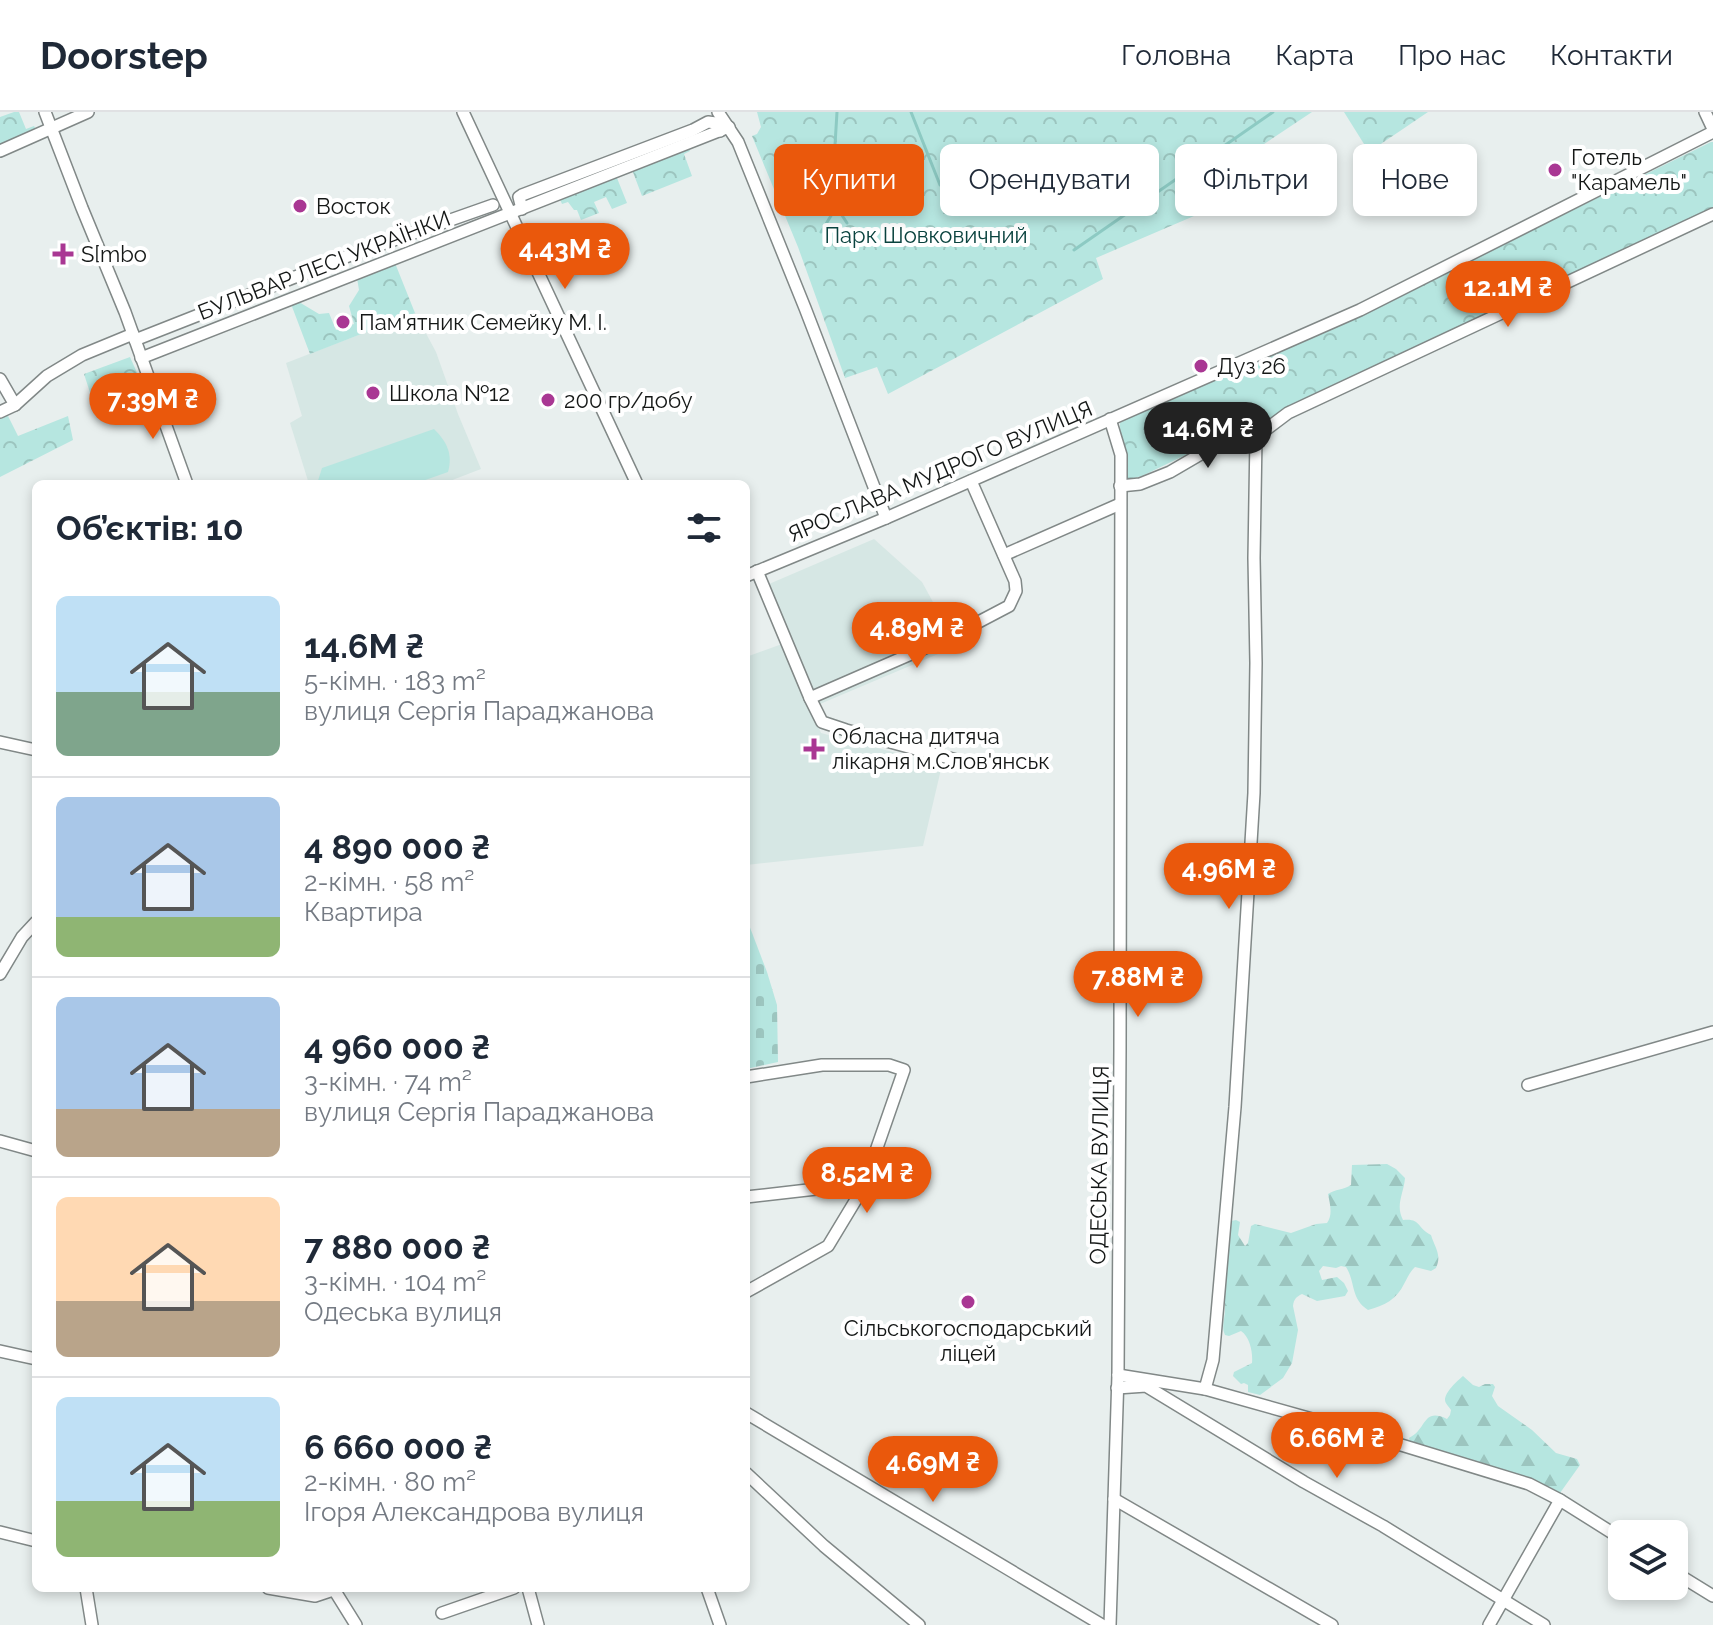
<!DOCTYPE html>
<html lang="uk">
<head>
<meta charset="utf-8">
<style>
  :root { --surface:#fff; --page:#f2f2f3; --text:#1f2937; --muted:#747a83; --line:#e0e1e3; --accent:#ea580c }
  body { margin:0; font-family:Raleway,sans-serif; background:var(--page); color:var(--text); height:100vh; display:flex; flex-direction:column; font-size:30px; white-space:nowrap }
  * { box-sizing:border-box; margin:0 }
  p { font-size:26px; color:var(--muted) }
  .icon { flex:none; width:44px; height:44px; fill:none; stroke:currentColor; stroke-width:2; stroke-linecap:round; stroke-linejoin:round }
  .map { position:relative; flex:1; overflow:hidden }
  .sheet { position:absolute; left:32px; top:368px; width:718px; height:1112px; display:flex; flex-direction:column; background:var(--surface); border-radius:12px; box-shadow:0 4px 12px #0003 }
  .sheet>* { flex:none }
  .hud { position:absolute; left:774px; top:32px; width:760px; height:72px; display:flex; gap:16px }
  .buttons { position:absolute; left:1608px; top:1408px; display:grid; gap:16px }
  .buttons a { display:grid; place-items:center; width:80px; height:80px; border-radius:12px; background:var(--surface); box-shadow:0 4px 12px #0003; font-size:40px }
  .price { position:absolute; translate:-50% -68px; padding:0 18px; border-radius:28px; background:var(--accent); color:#fff; font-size:26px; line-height:52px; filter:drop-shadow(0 2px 4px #0008) }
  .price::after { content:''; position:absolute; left:50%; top:48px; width:24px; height:18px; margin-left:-12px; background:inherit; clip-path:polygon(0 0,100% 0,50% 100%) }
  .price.selected { background:#222; color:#fff }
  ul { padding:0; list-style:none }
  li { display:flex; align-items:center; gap:24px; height:200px; padding:0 24px }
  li+li { border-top:2px solid var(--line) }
  li span { display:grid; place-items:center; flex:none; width:224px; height:160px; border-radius:12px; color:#555 }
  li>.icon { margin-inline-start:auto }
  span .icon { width:96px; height:96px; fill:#fffc; stroke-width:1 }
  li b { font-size:34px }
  h2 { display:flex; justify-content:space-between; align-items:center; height:96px; padding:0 24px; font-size:34px }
  .tag { padding:0 28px; border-radius:12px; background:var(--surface); box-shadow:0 4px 12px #0003; font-size:28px; line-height:72px }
  .tag.selected { background:var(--accent); color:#fff }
  header { display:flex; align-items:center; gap:48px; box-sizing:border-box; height:112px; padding:0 40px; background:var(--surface); border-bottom:2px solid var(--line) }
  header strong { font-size:38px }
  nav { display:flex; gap:44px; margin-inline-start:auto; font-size:28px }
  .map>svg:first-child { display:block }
</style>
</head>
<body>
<header>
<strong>Doorstep</strong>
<nav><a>Головна</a><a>Карта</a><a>Про нас</a><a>Контакти</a></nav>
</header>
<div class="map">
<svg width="1713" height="1513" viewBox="0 0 1713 1513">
  <defs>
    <pattern id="forest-firs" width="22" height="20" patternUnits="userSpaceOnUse" patternTransform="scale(2)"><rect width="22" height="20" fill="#b6e6e0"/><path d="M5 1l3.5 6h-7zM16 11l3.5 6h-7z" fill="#9cc5bf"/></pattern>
    <pattern id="cemetery-stones" width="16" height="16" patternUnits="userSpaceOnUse" patternTransform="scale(2)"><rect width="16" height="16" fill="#b6e6e0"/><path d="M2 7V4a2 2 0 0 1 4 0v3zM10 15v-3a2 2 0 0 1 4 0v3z" fill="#9cc5bf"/></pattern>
    <pattern id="park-crowns" width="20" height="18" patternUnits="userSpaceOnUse" patternTransform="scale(2)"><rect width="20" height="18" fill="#b6e6e0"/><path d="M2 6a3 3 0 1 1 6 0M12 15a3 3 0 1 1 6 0" fill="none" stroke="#9cc5bf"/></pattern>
    <pattern id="water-waves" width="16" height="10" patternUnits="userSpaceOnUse" patternTransform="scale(2)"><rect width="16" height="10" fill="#8dcac3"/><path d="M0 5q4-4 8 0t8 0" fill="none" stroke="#79ada7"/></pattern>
  </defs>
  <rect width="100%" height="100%" fill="#e8efee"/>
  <g fill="#d6e7e4">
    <polygon points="415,201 436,240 458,302 481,357 442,372 309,372 290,311 302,304 286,251"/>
    <polygon points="874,427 922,470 957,534 820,592 769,472"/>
    <polygon points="782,532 821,621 942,653 923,734 746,753 746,545"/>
  </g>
  <path fill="#b6e6e0" d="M 434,317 C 447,330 453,342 448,360 L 414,372 L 317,372 L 322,356 Z"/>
  <g fill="url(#forest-firs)">
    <path d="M 1387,1052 L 1396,1057 L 1405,1066 C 1404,1081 1395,1093 1403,1108 C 1421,1106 1417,1116 1431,1123 C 1435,1136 1442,1143 1436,1156 L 1431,1159 L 1415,1155 C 1409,1161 1408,1165 1404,1172 C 1397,1187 1384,1194 1368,1198 C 1350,1186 1356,1171 1346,1155 L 1341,1154 L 1336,1156 L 1323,1154 L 1319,1159 L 1322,1168 L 1337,1165 L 1344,1171 L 1348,1179 L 1345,1184 L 1317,1189 L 1302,1182 C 1296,1185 1294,1187 1293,1194 L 1298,1218 L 1292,1251 L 1283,1266 L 1260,1283 L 1248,1280 L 1248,1273 L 1244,1271 L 1241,1272 L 1233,1264 L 1234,1260 L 1252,1251 C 1253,1241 1250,1225 1241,1219 L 1229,1224 L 1225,1223 C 1221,1214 1225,1207 1225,1197 C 1224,1168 1226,1141 1229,1112 L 1231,1109 L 1236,1108 L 1240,1110 L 1238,1123 L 1245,1134 L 1248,1131 L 1251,1114 L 1255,1112 L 1291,1121 L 1316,1112 L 1327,1111 C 1333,1103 1330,1092 1328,1082 C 1335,1077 1344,1078 1351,1073 L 1352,1053 Z"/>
    <path d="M 1463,1264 L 1473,1273 L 1479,1275 L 1485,1272 L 1493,1272 L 1495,1275 L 1492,1284 L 1498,1294 L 1532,1318 L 1556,1341 L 1577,1347 L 1580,1353 L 1560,1381 L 1555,1382 L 1410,1330 L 1409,1326 C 1427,1318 1422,1295 1447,1307 L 1450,1303 L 1451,1298 C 1449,1295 1445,1291 1445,1288 C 1445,1280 1457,1269 1463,1264 Z"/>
  </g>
  <polygon fill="url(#cemetery-stones)" points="746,805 767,860 777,893 778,950 746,957"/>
  <g fill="url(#park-crowns)">
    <polygon points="14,0 19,0 26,17 34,14 37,19 0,34 0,5"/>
    <polygon points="757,0 1312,0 1237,50 1250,80 1096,146 1103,167 888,282 877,255 845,266 798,135 752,24 757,22 761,15"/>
    <polygon points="1344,0 1428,0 1369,40"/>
    <polygon points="1711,30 1713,30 1713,96 1287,297 1255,319 1229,322 1142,364 1126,368 1119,330 1120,311 1129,304 1380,193"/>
    <polygon points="688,33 690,39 684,42 692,64 642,84 631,55"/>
    <polygon points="615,61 627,91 612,97 606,85 594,90 599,101 581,108 577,98 574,98 568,90 562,92 558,83"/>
    <polygon points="395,151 415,201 310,242 291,192 299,190 319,202 329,201 336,218 354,212 349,194 359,178 357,166"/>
    <polygon points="130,245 147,283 97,302 84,262"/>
    <polygon points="6,300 18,324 68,304 73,328 0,365 0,303"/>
  </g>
  <path fill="url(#water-waves)" d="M 812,57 C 829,58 835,66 840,82 C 836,94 824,96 812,97 C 809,93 804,91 802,86 C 796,74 798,60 812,57 Z"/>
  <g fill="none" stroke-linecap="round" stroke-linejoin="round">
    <g stroke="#8dcac3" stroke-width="3">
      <polyline points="911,0 940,73"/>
      <polyline points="828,61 835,33 837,0"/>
      <polyline points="944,81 947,88"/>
      <polyline points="832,88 847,111"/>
      <polyline points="821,120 837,94"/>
      <polyline points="1074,138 1273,0"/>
    </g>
    <g stroke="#818887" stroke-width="14">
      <g id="minor">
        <polyline points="45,0 82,96 125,200 187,372"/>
        <polyline points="463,0 637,372"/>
        <polyline points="718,0 738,30 805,196 886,406"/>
        <polyline points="1705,0 1713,17"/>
        <polyline points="0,39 88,0"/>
        <polyline points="522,97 519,85 522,83 693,18 708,10 716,11 720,19"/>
        <polyline points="135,228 351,143 493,93"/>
        <polyline points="141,246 729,15"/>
        <polyline points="0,267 15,293 47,264 82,243 133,222"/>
        <polyline points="0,300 15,293"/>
        <polyline points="1120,374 1140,372 1170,360 1230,325 1256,325 1288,301 1713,102"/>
        <polyline points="1004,443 1120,392"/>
        <polyline points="757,459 810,586 950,525 1009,494 1016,479 1015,469 971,369"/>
        <polyline points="746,464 886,406 1360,198 1713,20"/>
        <polyline points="810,586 822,610 846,618 960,649"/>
        <polyline points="0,630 36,638"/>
        <polyline points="0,862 22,825 36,810"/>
        <polyline points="746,965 822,953 889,953 904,958 863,1076 828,1134 746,1180"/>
        <polyline points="1528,973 1713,920"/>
        <polyline points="0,1029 36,1039"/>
        <polyline points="746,1085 825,1076 863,1076"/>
        <polyline points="0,1239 36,1247"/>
        <polyline points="1118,1263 1205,1277 1362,1321 1529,1372 1560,1388 1622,1427"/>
        <polyline points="1117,1276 1146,1274 1304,1370 1383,1414 1544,1513"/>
        <polyline points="1205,1277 1213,1248 1235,995 1254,681 1256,551 1254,446 1256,325"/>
        <polyline points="746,1301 1102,1513"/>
        <polyline points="746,1361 824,1434 919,1513"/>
        <polyline points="1114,1387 1332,1513"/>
        <polyline points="0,1420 36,1429"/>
        <polyline points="1674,1460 1713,1484"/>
        <polyline points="86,1476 92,1513"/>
        <polyline points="268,1476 315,1484 333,1478"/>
        <polyline points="333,1476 356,1513"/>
        <polyline points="528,1476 538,1513"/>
        <polyline points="707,1476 720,1513"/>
        <polyline points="442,1501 514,1476"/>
        <polyline points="1110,1513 1118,1263 1120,937 1121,343 1110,307"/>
        <polyline points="1489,1513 1560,1388"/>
      </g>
    </g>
    <use href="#minor" stroke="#fff" stroke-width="11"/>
  </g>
  <g fill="#a93793" stroke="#fff" stroke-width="3">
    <circle cx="1555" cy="58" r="8"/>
    <circle cx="300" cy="94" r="8"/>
    <path d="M59 130h8v8h8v8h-8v8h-8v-8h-8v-8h8z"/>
    <circle cx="343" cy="210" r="8"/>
    <circle cx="1201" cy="254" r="8"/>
    <circle cx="373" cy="281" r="8"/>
    <circle cx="548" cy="288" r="8"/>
    <path d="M810 625h8v8h8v8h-8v8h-8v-8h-8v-8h8z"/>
    <circle cx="968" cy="1190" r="8"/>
  </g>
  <g text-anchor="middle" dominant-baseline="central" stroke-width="8" stroke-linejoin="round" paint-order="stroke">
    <g font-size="22" fill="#141716" stroke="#fff" text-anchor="start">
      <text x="1571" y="45">Готель<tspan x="1571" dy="25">"Карамель"</tspan></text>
      <text x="316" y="94">Восток</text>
      <text x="81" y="142">S[mbo</text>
      <text x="359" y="210">Пам'ятник Семейку М. І.</text>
      <text x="1217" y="254">Дуз 26</text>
      <text x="389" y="281">Школа №12</text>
      <text x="564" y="288">200 гр/добу</text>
      <text x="832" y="624">Обласна дитяча<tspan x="832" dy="25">лікарня м.Слов'янськ</tspan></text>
      <text x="968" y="1216" text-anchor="middle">Сільськогосподарський<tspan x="968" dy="25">ліцей</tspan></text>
    </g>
    <g font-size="22" fill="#0a433f" stroke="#fff">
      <text x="926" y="123">Парк Шовковичний</text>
    </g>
    <g font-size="22" fill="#141716" stroke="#fff">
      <text transform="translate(324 153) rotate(-21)">БУЛЬВАР ЛЕСІ УКРАЇНКИ</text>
      <text transform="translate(940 359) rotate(-23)">ЯРОСЛАВА МУДРОГО ВУЛИЦЯ</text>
      <text transform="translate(1099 1053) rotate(-89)">ОДЕСЬКА ВУЛИЦЯ</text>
    </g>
  </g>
</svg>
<div class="buttons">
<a><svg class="icon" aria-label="layers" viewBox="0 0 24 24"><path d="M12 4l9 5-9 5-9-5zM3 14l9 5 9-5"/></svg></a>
</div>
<b class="price" style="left:565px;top:179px">4.43M ₴</b>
<b class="price" style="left:1508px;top:217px">12.1M ₴</b>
<b class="price" style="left:153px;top:329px">7.39M ₴</b>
<b class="price selected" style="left:1208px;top:358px">14.6M ₴</b>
<b class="price" style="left:917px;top:558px">4.89M ₴</b>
<b class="price" style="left:1229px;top:799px">4.96M ₴</b>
<b class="price" style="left:1138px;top:907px">7.88M ₴</b>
<b class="price" style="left:867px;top:1103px">8.52M ₴</b>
<b class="price" style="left:1337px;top:1368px">6.66M ₴</b>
<b class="price" style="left:933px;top:1392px">4.69M ₴</b>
<div class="hud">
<a class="tag selected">Купити</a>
<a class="tag">Орендувати</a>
<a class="tag">Фільтри</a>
<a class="tag">Нове</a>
</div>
<section class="sheet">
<h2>Об’єктів: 10<svg class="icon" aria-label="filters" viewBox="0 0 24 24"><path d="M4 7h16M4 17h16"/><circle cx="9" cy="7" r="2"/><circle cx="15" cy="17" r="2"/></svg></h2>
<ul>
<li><span style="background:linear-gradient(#bfe0f5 60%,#7fa58c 0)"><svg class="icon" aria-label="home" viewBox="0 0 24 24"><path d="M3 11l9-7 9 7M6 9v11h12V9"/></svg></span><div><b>14.6M ₴</b><p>5-кімн. · 183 m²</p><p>вулиця Сергія Параджанова</p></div></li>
<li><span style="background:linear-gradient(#a9c7e8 75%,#8fb573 0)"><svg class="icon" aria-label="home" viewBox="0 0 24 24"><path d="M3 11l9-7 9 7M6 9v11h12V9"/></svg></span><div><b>4 890 000 ₴</b><p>2-кімн. · 58 m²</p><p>Квартира</p></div></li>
<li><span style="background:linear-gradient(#a9c7e8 70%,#b9a48a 0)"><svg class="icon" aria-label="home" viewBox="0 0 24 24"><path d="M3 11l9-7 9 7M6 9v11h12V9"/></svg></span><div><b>4 960 000 ₴</b><p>3-кімн. · 74 m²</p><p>вулиця Сергія Параджанова</p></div></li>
<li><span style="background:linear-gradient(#ffd9b3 65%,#b9a48a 0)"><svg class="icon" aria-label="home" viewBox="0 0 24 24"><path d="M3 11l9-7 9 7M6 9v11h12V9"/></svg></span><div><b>7 880 000 ₴</b><p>3-кімн. · 104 m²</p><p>Одеська вулиця</p></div></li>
<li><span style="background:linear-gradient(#bfe0f5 65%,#8fb573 0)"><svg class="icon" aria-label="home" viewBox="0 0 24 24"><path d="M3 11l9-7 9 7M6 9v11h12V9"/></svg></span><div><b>6 660 000 ₴</b><p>2-кімн. · 80 m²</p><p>Ігоря Александрова вулиця</p></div></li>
</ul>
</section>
</div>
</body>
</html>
